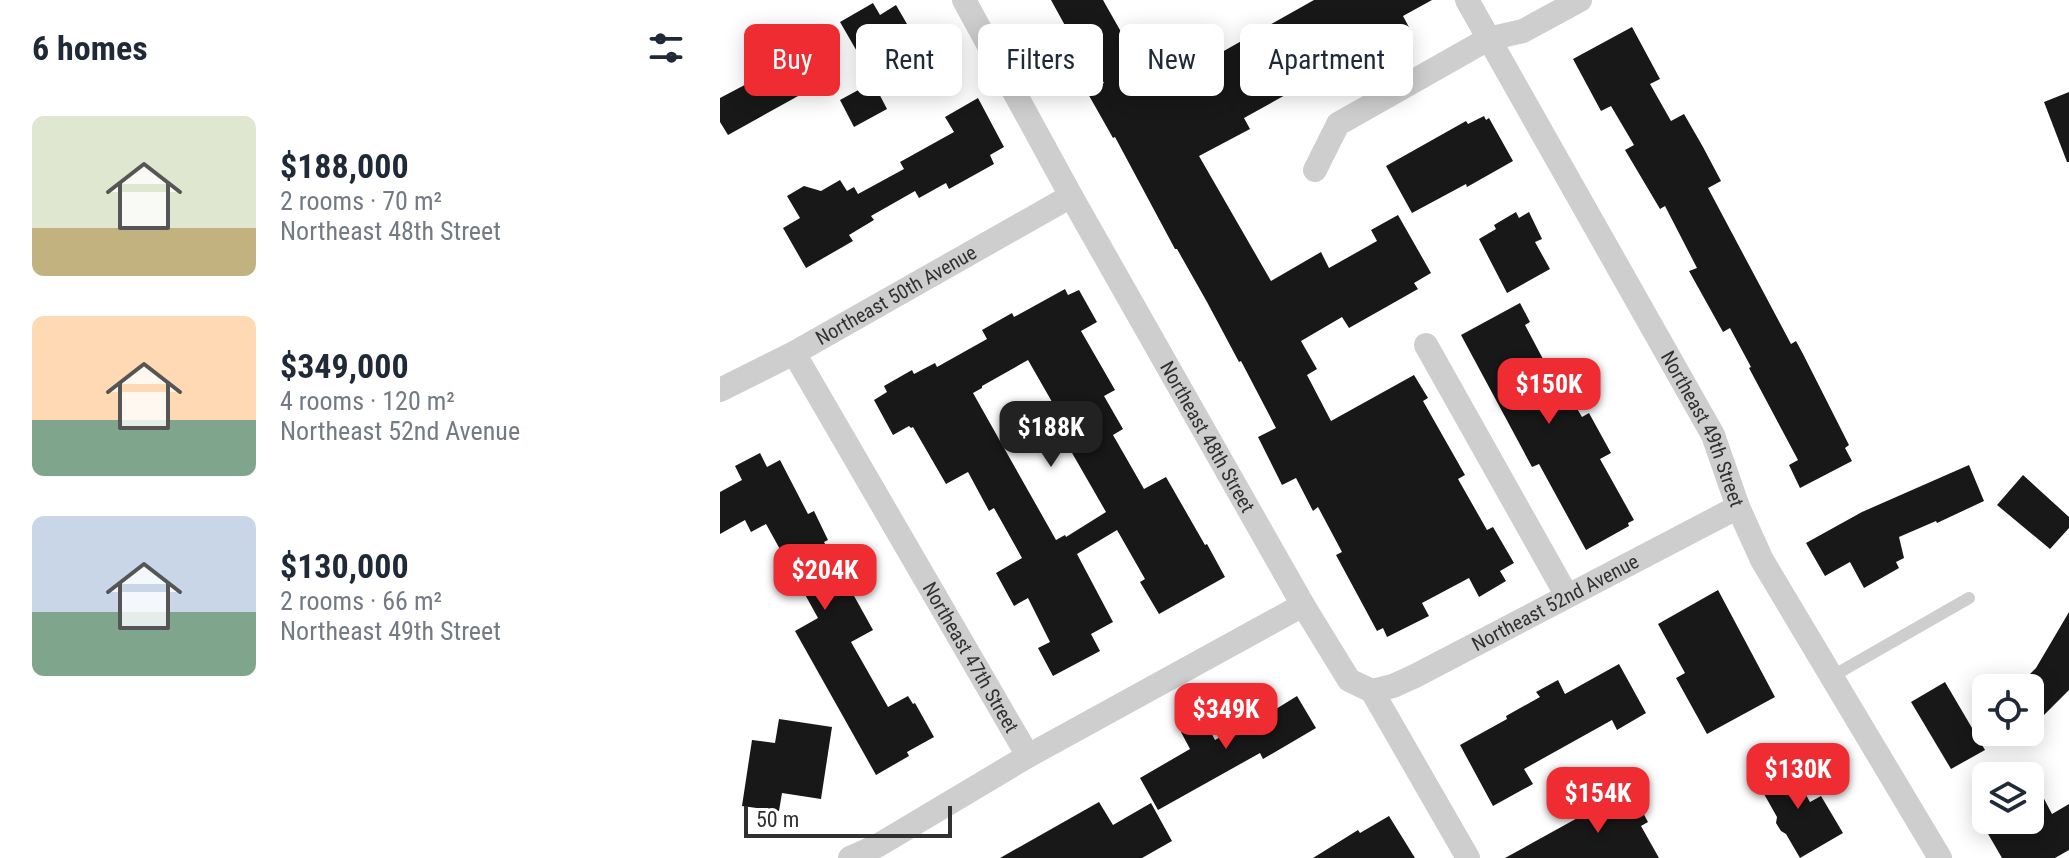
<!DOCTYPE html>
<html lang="en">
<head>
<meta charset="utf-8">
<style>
  :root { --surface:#fff; --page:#f2f2f3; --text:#1f2937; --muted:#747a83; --accent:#f02c33 }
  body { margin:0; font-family:"Roboto Condensed",sans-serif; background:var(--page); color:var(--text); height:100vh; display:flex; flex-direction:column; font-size:30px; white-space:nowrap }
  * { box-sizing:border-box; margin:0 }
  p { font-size:26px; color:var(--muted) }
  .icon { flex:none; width:44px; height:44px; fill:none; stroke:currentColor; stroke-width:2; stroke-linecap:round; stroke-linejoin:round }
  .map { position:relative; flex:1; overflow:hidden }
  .side { display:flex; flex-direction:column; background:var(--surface); width:720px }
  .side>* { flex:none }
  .banner { position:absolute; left:24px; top:24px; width:760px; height:72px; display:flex; gap:16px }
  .fabs { position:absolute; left:1252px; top:674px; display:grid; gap:16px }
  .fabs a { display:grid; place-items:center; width:72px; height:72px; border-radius:12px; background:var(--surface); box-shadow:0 4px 20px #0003; font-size:40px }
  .scale { position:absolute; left:24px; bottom:20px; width:208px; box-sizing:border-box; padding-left:8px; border:4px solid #313131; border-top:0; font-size:22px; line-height:28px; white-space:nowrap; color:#313131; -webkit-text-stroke:6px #fff; paint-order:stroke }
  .price { position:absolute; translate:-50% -68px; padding:0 18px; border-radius:16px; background:var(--accent); color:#fff; font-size:26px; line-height:52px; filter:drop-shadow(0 2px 4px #0008) }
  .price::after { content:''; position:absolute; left:50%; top:48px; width:24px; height:18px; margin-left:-12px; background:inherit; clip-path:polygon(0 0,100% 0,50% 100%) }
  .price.active { background:#222; color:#fff }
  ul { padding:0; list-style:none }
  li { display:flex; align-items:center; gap:24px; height:200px; padding:0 32px }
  li span { display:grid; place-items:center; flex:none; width:224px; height:160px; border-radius:12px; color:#555 }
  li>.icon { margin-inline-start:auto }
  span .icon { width:96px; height:96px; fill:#fffc; stroke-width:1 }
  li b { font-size:34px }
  h2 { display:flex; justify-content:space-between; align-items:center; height:96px; padding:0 32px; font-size:34px }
  .chip { padding:0 28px; border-radius:12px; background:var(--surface); box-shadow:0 4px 20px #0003; font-size:28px; line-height:72px }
  .chip.active { background:var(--accent); color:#fff }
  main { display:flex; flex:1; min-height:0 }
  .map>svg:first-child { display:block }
</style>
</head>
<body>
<main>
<section class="side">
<h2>6 homes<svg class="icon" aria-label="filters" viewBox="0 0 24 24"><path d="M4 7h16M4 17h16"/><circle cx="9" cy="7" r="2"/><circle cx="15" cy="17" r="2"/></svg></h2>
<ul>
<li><span style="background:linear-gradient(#dfe7d0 70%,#c2b280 0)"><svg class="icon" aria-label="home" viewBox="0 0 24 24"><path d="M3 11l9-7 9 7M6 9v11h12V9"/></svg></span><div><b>$188,000</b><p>2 rooms · 70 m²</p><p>Northeast 48th Street</p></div></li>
<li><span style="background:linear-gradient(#ffd9b3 65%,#7fa58c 0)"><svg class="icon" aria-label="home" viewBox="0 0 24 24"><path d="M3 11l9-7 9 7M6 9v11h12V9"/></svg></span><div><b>$349,000</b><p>4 rooms · 120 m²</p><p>Northeast 52nd Avenue</p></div></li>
<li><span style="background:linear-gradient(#c9d6e8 60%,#7fa58c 0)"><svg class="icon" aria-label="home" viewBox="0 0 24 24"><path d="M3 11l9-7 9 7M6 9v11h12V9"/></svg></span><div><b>$130,000</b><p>2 rooms · 66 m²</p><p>Northeast 49th Street</p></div></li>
</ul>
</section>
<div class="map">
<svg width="1349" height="858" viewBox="0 0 1349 858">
  <rect width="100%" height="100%" fill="#fff"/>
  <g fill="#181818" fill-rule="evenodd">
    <polygon points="331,0 383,0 426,76 432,73 444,95 484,74 479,65 594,0 712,0 683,16 691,31 664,45 662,42 626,63 618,49 569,75 576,89 524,118 530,129 479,156 551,281 601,252 609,268 657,241 651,230 678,215 711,273 694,283 698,289 629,328 622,317 581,341 597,369 587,375 611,421 694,375 708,398 703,401 745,475 738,479 767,530 773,527 794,563 780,571 786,581 759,597 749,578 702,603 709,616 667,637 663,628 657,631 616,555 622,552 598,507 593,511 576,478 562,485 538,437 556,428 521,361 519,362 487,302 457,249 455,249 395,137 393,138 367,92 384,83 358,37 353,40"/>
    <polygon points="153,3 160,15 176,5 202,50 199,52 207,66 161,93 120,22"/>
    <polygon points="912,27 940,79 930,84 951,121 964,114 983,147 1001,181 988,188 1071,344 1076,341 1083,354 1129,445 1125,448 1132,461 1080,488 1069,465 1078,460 1029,368 1031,367 1010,328 1003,332 969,271 977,268 945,206 940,209 905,150 914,145 891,106 881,111 853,59"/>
    <polygon points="66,49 89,90 8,135 0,122 0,98 36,79 30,69"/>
    <polygon points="153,82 167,109 134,127 120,100"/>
    <polygon points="1349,92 1349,162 1347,162 1324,102"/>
    <polygon points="258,98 284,147 270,155 274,164 229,189 226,183 199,198 195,191 151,216 154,220 129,235 133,241 86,268 63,228 80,218 67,196 84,186 101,191 120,180 127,191 134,187 138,194 184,169 180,162 234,132 225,117"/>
    <polygon points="764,116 766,120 769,118 793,161 747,187 746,184 692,213 666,166 746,121 748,124"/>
    <polygon points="796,212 799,218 809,212 822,239 815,242 830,269 787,293 759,239 776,229 774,225"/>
    <path d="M 345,289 L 348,295 L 359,290 L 377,322 L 361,331 L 395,390 L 384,396 L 403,429 L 393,435 L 424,489 L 446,477 L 485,545 L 487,544 L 505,577 L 439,614 L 420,582 L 425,579 L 397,530 L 357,554 L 393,622 L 371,634 L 380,651 L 333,676 L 318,648 L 330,642 L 308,598 L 294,606 L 276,573 L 302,558 L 274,508 L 269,511 L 248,472 L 226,484 L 193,427 L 191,428 L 189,426 L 173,435 L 154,400 L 167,392 L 164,386 L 192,370 L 194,374 L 215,363 L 217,367 L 267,339 L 262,330 L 292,313 L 294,317 ZM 308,360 L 351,435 L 344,439 L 386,512 L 346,537 L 345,535 L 336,540 L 253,393 L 262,388 L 262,386 Z"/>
    <polygon points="800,303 810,322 805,325 841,393 846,390 862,417 869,413 891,453 880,459 914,520 908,523 909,526 866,550 819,464 812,467 741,335"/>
    <polygon points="40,453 47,467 60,460 88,514 94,511 108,540 104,542 153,630 131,642 168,707 188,696 193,704 195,703 214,737 187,752 189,756 156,775 75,631 98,618 46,524 31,532 25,520 0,534 0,492 22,480 15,466"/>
    <polygon points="1249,465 1264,501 1217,523 1216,521 1179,537 1184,558 1176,562 1179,568 1144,588 1130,562 1105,576 1086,543 1142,512"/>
    <polygon points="1303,475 1349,517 1349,528 1330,549 1277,505"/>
    <polygon points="998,590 1055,697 987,734 956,678 965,673 938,624"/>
    <polygon points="1349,612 1349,690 1310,729 1310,674 1316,668"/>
    <polygon points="899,664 926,713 897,730 892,720 804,769 813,784 773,806 740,745 787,719 786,716 820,697 816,692 838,680 845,694"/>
    <polygon points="1225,682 1265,750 1231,769 1191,702"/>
    <polygon points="577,696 596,728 543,759 540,753 438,810 420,778 470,749 461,732 484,719 495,740 554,706 556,709"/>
    <polygon points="59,719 112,727 101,799 62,793 59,811 22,806 32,740 55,743"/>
    <polygon points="1066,760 1090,802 1101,796 1123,833 1080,858 1066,834 1061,831 1056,823 1057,817 1035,778"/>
    <polygon points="1310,772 1332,814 1349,804 1349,850 1335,858 1282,858 1260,820 1310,820"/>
    <polygon points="910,789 928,822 921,826 939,858 785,858"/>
    <polygon points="379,802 393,825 431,803 452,841 422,858 280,858"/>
    <polygon points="669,816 695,858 593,858 638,830 640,833"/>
  </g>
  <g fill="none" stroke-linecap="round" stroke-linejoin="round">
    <polyline stroke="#cecece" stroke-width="12" points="1111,677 1249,598"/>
    <g stroke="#cecece" stroke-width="24">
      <path id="s1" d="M 244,0 L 351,196 L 583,605 L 629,680 L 652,691 L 748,858"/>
      <path id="s2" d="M 747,0 L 993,435 L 1018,507 L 1042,560 L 1220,858"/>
      <polyline points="595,170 618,124 768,39 803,31 860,0"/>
      <polyline points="706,345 847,596"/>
      <path id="s3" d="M 74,353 L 308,756"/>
      <path id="s4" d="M 0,390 L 74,353 L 351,196"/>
      <path id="s5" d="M 652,691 L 673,686 L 695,676 L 1018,507"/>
      <polyline points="130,858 157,846 308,756 583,605"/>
    </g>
  </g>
  <g text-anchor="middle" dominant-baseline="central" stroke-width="8" stroke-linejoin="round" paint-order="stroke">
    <g font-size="20" fill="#313131" stroke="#fff">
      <text stroke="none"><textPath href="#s4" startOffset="200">Northeast 50th Avenue</textPath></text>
      <text stroke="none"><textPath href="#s2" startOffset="490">Northeast 49th Street</textPath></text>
      <text stroke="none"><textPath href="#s1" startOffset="500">Northeast 48th Street</textPath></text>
      <text stroke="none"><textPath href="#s5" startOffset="204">Northeast 52nd Avenue</textPath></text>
      <text stroke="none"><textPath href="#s3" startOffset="352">Northeast 47th Street</textPath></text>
    </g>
  </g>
</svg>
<div class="fabs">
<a><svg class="icon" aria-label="locate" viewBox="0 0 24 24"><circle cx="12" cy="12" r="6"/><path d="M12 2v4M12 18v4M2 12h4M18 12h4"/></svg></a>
<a><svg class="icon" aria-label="layers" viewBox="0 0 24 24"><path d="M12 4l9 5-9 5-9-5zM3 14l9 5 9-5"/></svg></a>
</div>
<div class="scale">50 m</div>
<b class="price" style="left:829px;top:426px">$150K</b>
<b class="price active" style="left:331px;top:469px">$188K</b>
<b class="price" style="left:105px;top:612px">$204K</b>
<b class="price" style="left:506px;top:751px">$349K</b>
<b class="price" style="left:1078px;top:811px">$130K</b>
<b class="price" style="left:878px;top:835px">$154K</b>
<div class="banner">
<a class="chip active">Buy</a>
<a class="chip">Rent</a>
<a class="chip">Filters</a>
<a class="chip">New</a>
<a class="chip">Apartment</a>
</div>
</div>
</main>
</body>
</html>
